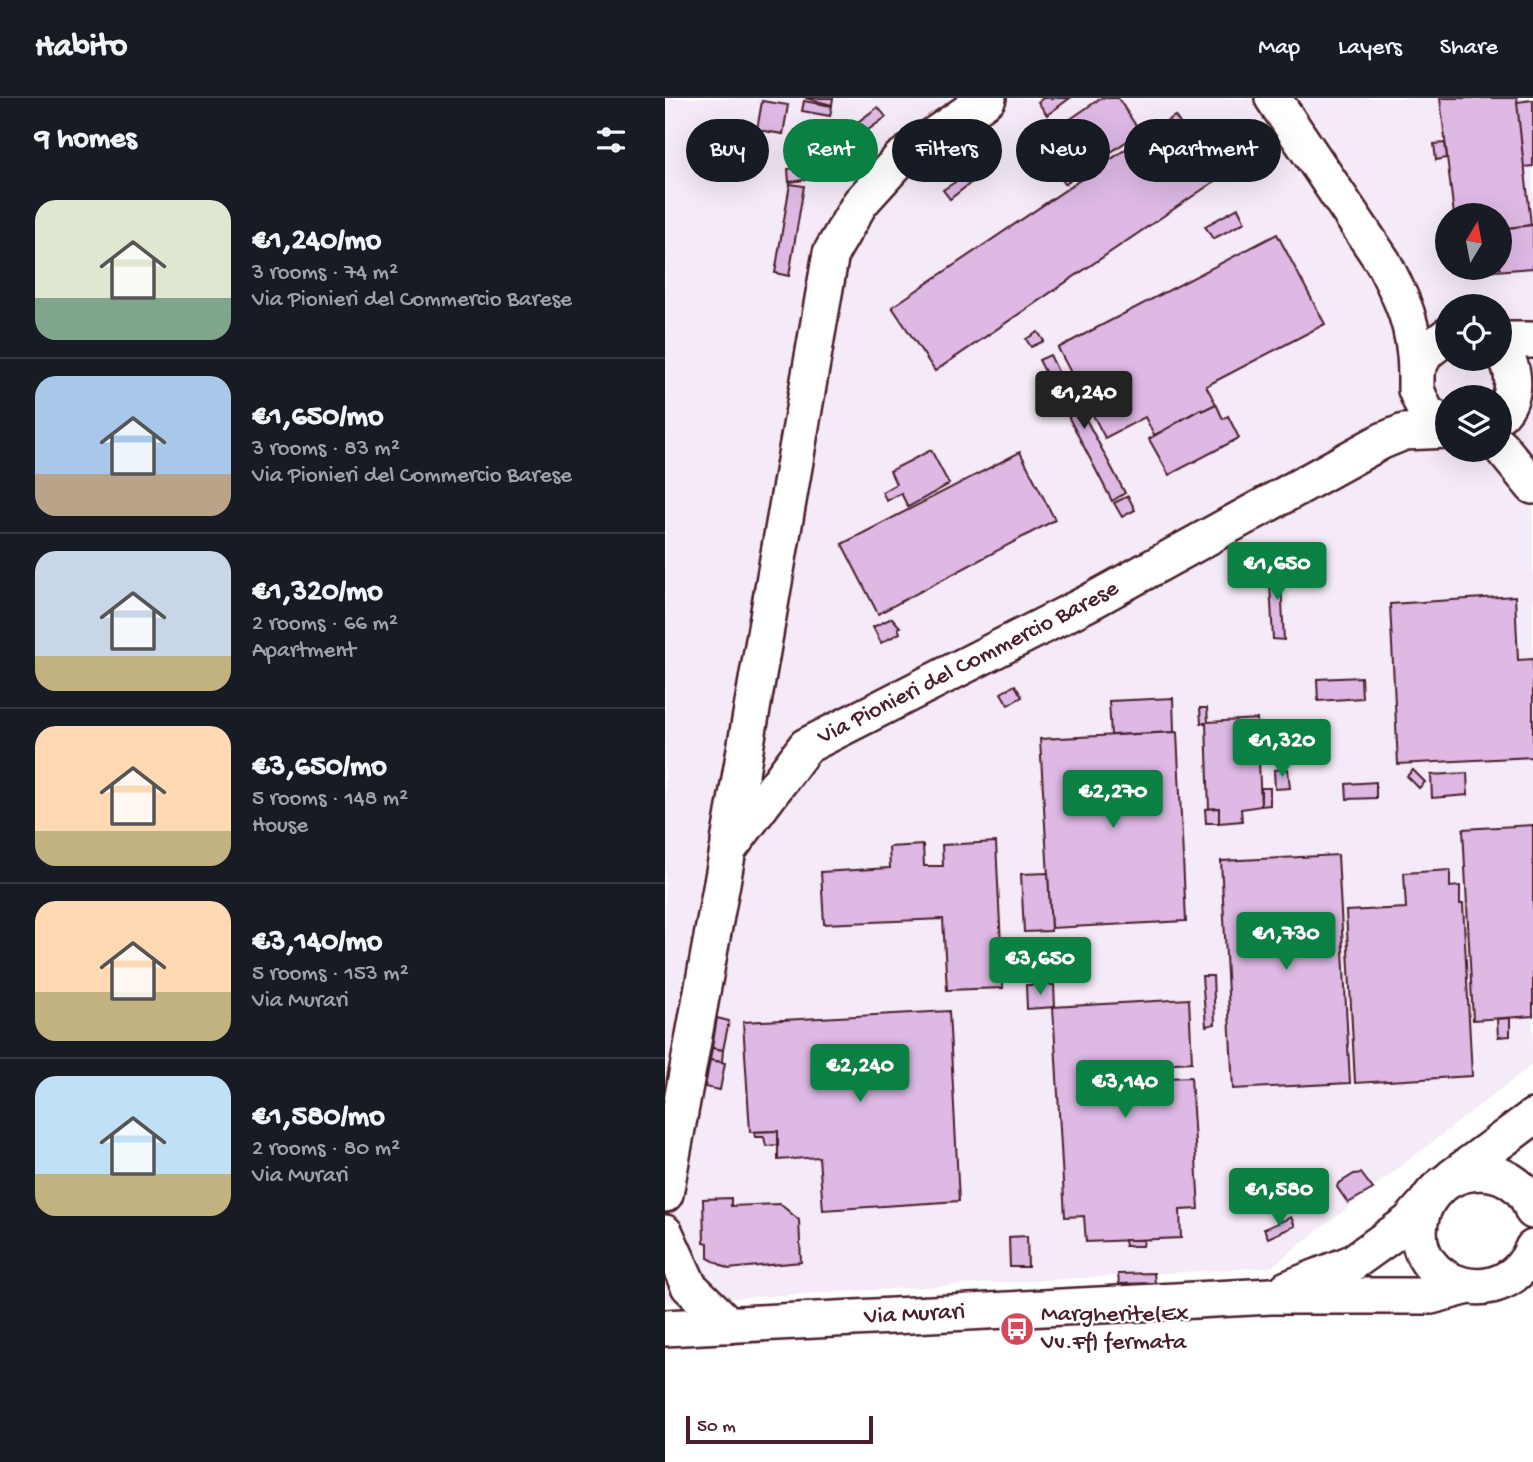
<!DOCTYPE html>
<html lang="en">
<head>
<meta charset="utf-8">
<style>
  :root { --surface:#171b24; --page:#20242c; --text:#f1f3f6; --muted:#9ea1a6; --line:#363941; --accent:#0b8043 }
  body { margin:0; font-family:"Gochi Hand",sans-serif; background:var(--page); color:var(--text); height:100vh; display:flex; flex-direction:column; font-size:26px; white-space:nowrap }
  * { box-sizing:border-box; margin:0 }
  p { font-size:23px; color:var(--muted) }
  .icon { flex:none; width:38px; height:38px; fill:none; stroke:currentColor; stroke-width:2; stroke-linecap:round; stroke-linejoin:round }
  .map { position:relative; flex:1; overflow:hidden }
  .side { display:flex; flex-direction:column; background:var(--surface); width:665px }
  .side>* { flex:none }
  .banner { position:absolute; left:21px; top:21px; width:665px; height:63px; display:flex; gap:14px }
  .needle { width:46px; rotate:10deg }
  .tools { position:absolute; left:770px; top:105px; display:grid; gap:14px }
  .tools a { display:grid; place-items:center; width:77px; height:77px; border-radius:50%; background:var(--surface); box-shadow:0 7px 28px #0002; font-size:35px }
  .scale { position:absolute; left:21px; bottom:18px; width:187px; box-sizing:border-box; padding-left:7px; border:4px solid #4a1f2b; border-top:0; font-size:19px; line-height:24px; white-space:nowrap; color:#4a1f2b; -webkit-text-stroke:5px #fff; paint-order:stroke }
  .price { position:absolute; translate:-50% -60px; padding:0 16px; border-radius:7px; background:var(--accent); color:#fff; font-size:23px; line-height:46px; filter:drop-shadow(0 2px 4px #0008) }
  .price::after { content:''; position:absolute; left:50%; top:42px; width:21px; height:16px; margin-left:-10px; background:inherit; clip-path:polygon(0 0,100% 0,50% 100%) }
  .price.current { background:#222; color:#fff }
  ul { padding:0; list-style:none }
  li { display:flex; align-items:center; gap:21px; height:175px; padding:0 35px }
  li+li { border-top:2px solid var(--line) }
  li span { display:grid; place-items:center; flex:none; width:196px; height:140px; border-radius:21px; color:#555 }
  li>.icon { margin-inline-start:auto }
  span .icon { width:84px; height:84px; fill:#fffc; stroke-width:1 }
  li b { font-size:30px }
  h2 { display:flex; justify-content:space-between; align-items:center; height:84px; padding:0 35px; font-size:30px }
  .pill { padding:0 24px; border-radius:32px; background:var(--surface); box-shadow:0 7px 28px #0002; font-size:24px; line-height:63px }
  .pill.current { background:var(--accent); color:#fff }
  header { display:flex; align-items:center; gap:42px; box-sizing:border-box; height:98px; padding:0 35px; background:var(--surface); border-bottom:2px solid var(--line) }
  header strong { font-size:33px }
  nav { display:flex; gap:38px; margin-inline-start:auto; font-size:24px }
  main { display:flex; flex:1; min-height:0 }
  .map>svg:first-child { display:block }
</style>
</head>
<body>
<header>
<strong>Habito</strong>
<nav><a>Map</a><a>Layers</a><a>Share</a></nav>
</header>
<main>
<section class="side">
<h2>9 homes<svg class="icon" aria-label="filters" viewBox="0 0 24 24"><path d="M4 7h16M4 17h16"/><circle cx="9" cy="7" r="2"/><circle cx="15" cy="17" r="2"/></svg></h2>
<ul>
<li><span style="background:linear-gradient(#dfe7d0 70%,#7fa58c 0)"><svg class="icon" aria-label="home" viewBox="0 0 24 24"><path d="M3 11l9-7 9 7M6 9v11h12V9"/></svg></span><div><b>€1,240/mo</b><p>3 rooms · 74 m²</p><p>Via Pionieri del Commercio Barese</p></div></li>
<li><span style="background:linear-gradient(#a9c7e8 70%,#b9a48a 0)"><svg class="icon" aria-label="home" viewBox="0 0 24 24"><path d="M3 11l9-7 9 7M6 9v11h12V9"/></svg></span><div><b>€1,650/mo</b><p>3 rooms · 83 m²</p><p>Via Pionieri del Commercio Barese</p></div></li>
<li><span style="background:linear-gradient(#c9d6e8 75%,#c2b280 0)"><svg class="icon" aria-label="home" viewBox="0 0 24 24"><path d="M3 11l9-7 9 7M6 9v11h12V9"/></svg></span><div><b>€1,320/mo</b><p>2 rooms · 66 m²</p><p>Apartment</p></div></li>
<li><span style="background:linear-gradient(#ffd9b3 75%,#c2b280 0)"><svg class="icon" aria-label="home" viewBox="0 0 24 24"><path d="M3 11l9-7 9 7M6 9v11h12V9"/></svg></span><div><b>€3,650/mo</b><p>5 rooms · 148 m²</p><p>House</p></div></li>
<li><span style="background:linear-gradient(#ffd9b3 65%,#c2b280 0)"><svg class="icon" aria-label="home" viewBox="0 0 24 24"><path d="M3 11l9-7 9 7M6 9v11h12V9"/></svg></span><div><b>€3,140/mo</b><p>5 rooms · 153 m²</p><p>Via Murari</p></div></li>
<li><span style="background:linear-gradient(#bfe0f5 70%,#c2b280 0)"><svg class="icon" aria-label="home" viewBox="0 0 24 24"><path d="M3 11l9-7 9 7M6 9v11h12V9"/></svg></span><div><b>€1,580/mo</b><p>2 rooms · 80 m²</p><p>Via Murari</p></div></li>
</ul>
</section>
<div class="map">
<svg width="868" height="1364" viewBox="0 0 868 1364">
  <rect width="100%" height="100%" fill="#fff"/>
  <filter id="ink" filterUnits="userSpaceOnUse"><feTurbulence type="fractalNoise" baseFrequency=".0143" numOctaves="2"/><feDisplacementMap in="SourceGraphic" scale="14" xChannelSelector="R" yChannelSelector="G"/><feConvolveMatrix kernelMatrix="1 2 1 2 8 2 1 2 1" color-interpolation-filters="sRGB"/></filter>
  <g filter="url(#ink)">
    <path fill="#f5eaf7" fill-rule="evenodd" d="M 0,0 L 868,0 L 868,966 L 606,1169 L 0,1204 ZM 782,117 L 835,117 L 835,170 L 782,170 ZM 782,208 L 835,208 L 835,261 L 782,261 ZM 782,299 L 835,299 L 835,352 L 782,352 Z"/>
    <g fill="#ddb9e4" stroke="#4a1f2b" stroke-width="2">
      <polygon points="140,0 168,0 167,7"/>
      <polygon points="378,0 405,0 382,17 373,4"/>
      <polygon points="436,0 453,0 475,34 400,86 372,44"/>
      <polygon points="775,0 852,0 866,127 835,131 835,117 789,117"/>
      <polygon points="868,2 868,68 859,69 852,4"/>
      <polygon points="97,3 123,7 118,36 92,32"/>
      <polygon points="139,3 167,8 165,18 137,13"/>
      <polygon points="213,9 221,19 189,42 182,32"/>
      <polygon points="510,18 553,81 270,273 227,209"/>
      <polygon points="177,30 190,47 175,59 161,41"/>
      <polygon points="780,45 782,60 771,62 769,46"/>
      <polygon points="167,65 168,78 124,84 123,71"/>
      <polygon points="307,73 312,80 285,101 278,92"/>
      <polygon points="125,86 139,88 124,178 110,175"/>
      <polygon points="573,110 580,124 548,141 540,128"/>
      <polygon points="868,127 868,170 830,173 819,170 835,170 835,131"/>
      <polygon points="612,136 660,226 541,288 551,306 537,313 536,311 516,322 517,324 489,337 480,319 440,340 393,250"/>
      <polygon points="373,234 379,243 366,249 361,241"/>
      <polygon points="385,257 408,304 415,310 460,395 447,403 374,262"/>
      <polygon points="551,306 558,321 563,318 574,340 504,377 484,341 536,311 537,313"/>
      <polygon points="266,352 284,386 243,409 236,395 222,403 217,394 231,386 225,373"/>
      <polygon points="355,354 390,422 213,516 177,446"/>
      <polygon points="463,398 470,412 457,419 449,405"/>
      <polygon points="615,466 619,542 608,541 604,467"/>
      <polygon points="850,498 853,562 868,561 868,659 733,666 725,506"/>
      <polygon points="227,520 235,529 233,530 235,535 216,545 208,529"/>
      <polygon points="696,579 697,600 653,603 652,581"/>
      <polygon points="350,587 357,599 343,607 336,595"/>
      <polygon points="508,600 509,634 446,637 444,603"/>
      <polygon points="535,610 542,610 543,624 592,621 596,708 576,711 577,723 554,725 554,710 544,711 541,625 536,625"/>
      <polygon points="593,626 601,626 602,641 593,642"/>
      <polygon points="512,634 521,823 386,830 375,641"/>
      <polygon points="623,671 625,690 610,691 609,672"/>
      <polygon points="748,672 760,684 754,690 742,678"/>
      <polygon points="802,675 803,697 767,700 766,677"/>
      <polygon points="711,684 711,700 682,701 681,686"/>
      <polygon points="596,690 605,690 605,707 596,708"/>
      <polygon points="554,710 554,725 541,725 540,711"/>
      <polygon points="868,727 868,918 808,922 798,731"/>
      <polygon points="331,744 338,890 282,892 278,821 159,826 156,774 225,770 224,749 258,747 259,768 278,768 277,747"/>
      <polygon points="673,757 685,985 568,991 556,763"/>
      <polygon points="785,772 785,789 795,788 795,806 798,806 807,978 690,985 681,813 741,810 739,775"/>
      <polygon points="383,775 386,833 359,834 356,776"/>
      <polygon points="537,878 548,878 550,926 541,928"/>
      <polygon points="361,887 389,887 390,909 362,911"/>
      <polygon points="524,901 527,964 461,968 462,1000 502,998 501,980 526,979 534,1111 515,1112 516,1140 421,1144 419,1118 400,1119 388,909"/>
      <polygon points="284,913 294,1103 158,1112 154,1059 113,1062 113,1033 85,1034 78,924"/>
      <polygon points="52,920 64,923 58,952 47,950"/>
      <polygon points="845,920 845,938 833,939 832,921"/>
      <polygon points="47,950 58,952 57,964 45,962"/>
      <polygon points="45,962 60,965 55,992 40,989"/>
      <polygon points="113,1033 113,1047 101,1048 99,1039 90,1039 89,1034"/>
      <polygon points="696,1075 708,1091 683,1105 672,1089 673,1086 689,1076"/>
      <polygon points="66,1100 66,1108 115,1106 134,1122 136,1164 63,1171 43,1160 43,1145 39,1144 38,1101"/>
      <polygon points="626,1119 630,1128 603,1140 599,1131"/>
      <polygon points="362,1138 363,1169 345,1169 344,1139"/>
      <polygon points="459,1142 479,1142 478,1148 460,1148"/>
      <polygon points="489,1175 490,1185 454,1186 453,1176"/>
    </g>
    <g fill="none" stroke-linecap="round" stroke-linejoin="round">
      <g stroke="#4a1f2b" stroke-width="40">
        <g id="minor">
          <path d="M 608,0 L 718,164 C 738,202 750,229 751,273"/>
          <polyline points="782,238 761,254 751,273 751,292 761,315 782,327"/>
          <polyline points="835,242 868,242"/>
          <path d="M 835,252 C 851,268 853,300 835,316"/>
          <polyline points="835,348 868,388"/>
          <polyline points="64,744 166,155 195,105 235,61 323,0"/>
          <polyline points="787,1079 868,1019"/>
          <path id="s1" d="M 0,1096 L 63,752 L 141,648 L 423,505 L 717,343 L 739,334 L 782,332"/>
          <path d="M 868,1113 C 851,1056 765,1064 755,1124 C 744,1191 842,1216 868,1150"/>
          <polyline points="0,1135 24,1188 64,1227"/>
          <polyline points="622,1191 687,1165 744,1124 761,1105"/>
          <path id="s2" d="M 0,1230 L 606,1198 L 766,1198 L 800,1189"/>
        </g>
      </g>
      <use href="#minor" stroke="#fff" stroke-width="35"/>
    </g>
  </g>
  <defs>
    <g id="bus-disc" transform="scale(1.75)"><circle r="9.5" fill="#d1495b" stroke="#fff"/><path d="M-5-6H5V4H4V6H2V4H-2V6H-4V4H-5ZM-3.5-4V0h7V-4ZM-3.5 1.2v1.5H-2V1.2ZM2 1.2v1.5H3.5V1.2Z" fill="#fff"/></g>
  </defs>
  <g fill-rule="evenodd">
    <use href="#bus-disc" x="352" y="1231"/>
  </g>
  <g text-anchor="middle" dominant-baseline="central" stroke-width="5" stroke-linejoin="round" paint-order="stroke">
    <g font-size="24" fill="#4a1f2b" stroke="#fff">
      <text stroke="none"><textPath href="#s1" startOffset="662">Via Pionieri del Commercio Barese</textPath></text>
      <text stroke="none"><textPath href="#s2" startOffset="250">Via Murari</textPath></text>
    </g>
    <g font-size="24" fill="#4a1f2b" stroke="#fff" text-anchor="start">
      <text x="376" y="1217">Margherite(Ex<tspan x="376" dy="28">Vv.Ff) fermata</tspan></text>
    </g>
  </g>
</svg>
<div class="tools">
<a><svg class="needle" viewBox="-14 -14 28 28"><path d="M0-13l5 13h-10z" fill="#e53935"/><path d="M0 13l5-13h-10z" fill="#9ea1a6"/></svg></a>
<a><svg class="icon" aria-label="locate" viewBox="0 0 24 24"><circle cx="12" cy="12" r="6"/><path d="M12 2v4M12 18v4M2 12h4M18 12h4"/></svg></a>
<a><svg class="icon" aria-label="layers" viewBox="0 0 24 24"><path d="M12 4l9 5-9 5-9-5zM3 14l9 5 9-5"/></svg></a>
</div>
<div class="scale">50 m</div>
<b class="price current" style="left:419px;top:333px">€1,240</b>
<b class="price" style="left:612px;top:504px">€1,650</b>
<b class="price" style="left:617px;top:681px">€1,320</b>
<b class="price" style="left:448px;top:732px">€2,270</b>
<b class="price" style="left:621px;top:874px">€1,730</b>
<b class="price" style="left:375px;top:899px">€3,650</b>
<b class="price" style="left:195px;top:1006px">€2,240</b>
<b class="price" style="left:460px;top:1022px">€3,140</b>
<b class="price" style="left:614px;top:1130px">€1,580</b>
<div class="banner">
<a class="pill">Buy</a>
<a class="pill current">Rent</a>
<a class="pill">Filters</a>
<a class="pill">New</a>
<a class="pill">Apartment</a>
</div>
</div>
</main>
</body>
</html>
